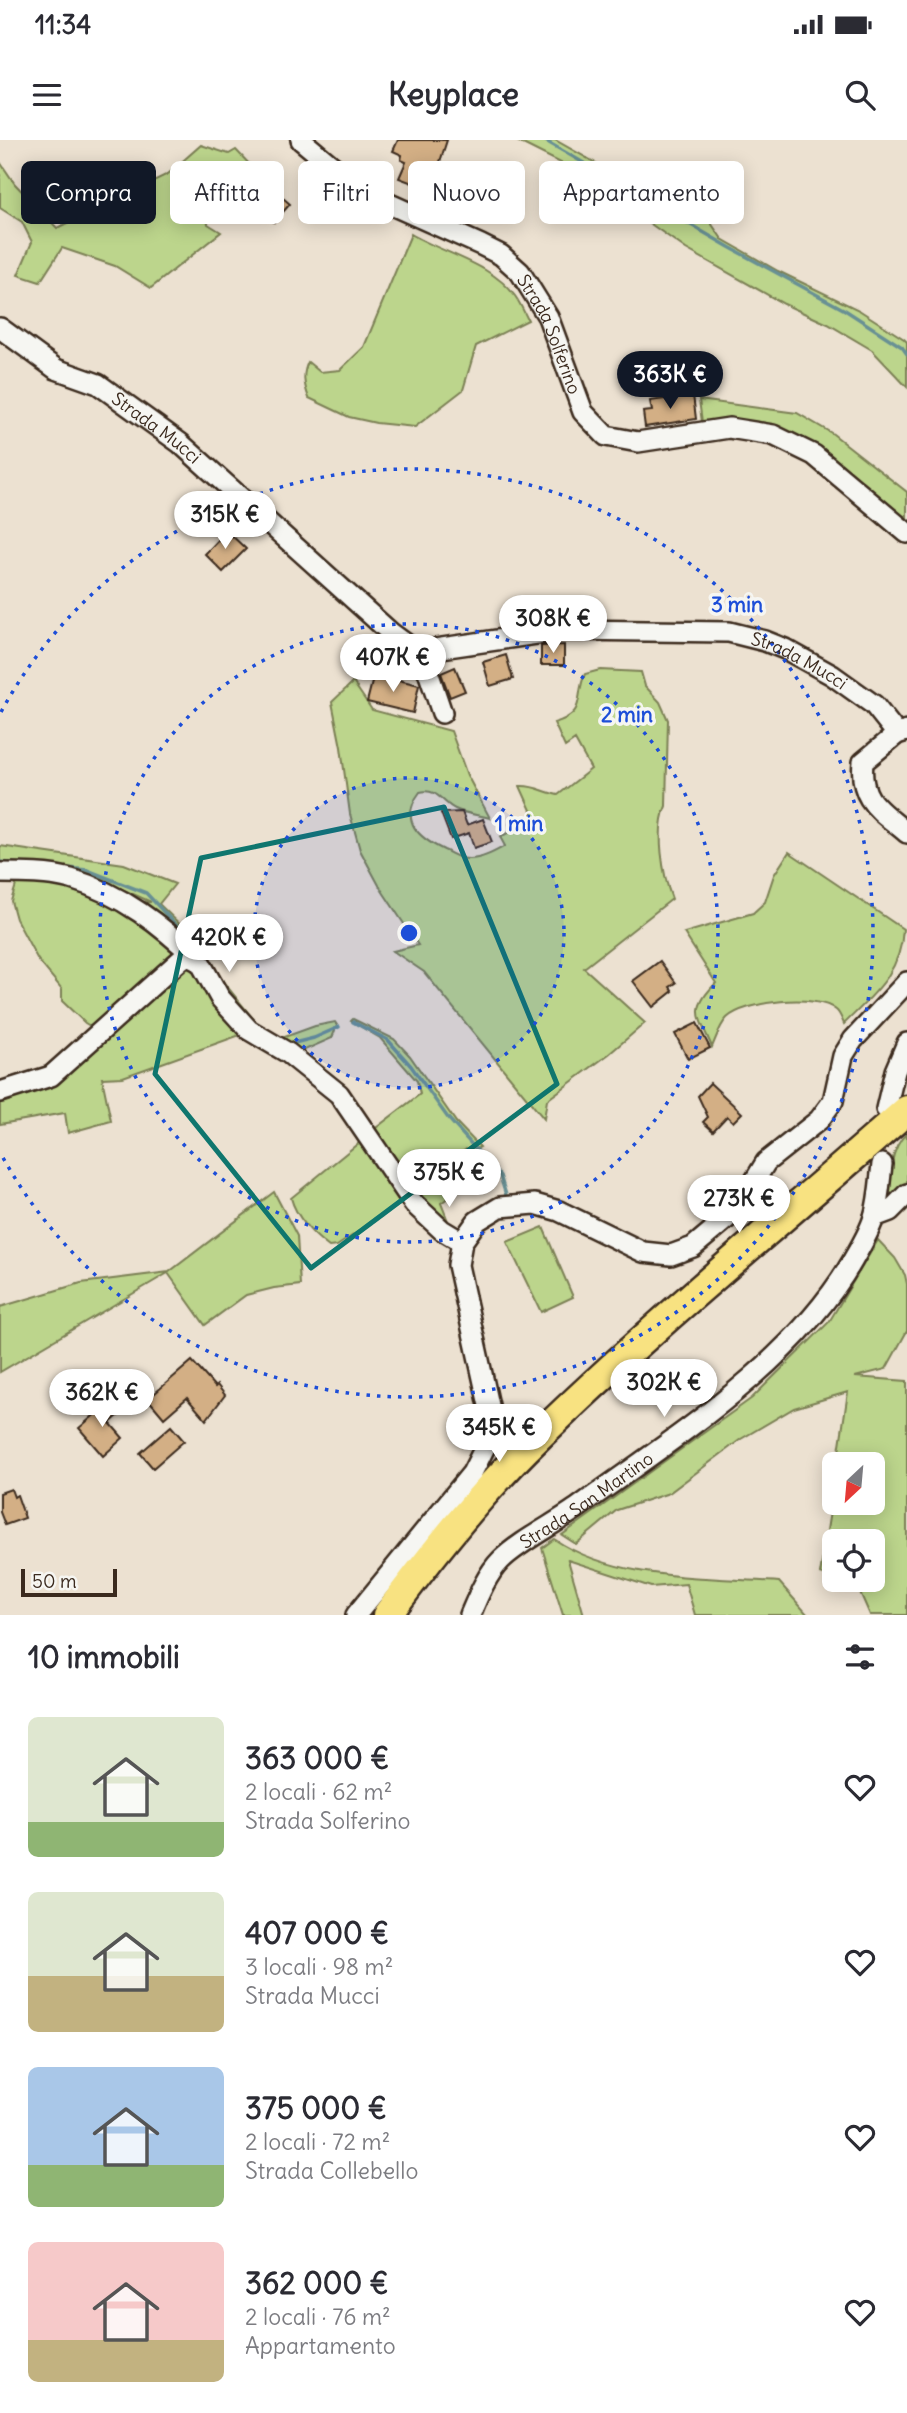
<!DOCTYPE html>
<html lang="it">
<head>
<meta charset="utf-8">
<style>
  :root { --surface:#fff; --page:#f2f2f3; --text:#2b2b33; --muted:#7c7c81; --accent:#111827 }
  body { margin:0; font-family:Delius,sans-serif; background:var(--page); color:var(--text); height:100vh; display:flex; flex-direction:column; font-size:26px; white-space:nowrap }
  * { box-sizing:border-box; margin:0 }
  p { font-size:23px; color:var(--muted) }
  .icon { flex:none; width:38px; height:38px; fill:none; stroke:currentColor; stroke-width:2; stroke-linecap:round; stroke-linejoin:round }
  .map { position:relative; height:1475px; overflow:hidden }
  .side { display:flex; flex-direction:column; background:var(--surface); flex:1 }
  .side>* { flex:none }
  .hud { position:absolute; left:21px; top:21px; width:866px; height:63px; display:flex; gap:14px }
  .needle { width:46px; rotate:206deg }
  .buttons { position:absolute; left:822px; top:1312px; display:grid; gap:14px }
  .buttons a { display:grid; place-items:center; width:63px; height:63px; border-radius:10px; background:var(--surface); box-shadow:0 4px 18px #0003; font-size:35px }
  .scale { position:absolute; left:21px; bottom:18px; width:96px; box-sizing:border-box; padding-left:7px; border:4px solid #3b2a1e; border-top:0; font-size:19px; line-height:24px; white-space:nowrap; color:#3b2a1e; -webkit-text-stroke:5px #f6f6f2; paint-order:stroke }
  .price { position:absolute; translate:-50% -60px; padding:0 16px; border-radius:24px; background:#fff; color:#222; font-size:23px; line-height:46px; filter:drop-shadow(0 2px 4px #0008) }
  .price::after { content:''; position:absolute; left:50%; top:42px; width:21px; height:16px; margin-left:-10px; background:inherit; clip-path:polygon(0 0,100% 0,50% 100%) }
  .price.selected { background:var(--accent); color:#fff }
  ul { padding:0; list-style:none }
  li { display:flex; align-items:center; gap:21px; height:175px; padding:0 28px }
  li span { display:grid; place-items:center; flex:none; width:196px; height:140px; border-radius:10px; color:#555 }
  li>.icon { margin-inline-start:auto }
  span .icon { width:84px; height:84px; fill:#fffc; stroke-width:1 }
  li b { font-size:30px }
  h2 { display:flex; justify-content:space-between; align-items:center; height:84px; padding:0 28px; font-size:30px }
  .chip { padding:0 24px; border-radius:10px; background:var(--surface); box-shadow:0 4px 18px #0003; font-size:24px; line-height:63px }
  .chip.selected { background:var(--accent); color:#fff }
  .status { display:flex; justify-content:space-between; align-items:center; height:49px; padding:0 35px; background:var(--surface); direction:ltr }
  .status svg { height:19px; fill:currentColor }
  header { display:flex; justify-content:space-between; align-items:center; height:91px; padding:0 28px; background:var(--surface); font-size:32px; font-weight:800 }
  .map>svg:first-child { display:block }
</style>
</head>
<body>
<div class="status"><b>11:34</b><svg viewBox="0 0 49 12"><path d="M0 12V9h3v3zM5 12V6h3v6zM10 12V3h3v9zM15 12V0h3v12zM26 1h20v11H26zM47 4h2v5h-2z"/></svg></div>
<header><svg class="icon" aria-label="menu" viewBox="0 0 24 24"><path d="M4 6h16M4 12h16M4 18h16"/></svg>Keyplace<svg class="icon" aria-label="search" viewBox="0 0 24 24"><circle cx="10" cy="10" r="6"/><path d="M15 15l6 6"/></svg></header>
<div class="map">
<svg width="907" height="1475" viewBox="0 0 907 1475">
  <rect width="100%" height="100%" fill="#ece1d1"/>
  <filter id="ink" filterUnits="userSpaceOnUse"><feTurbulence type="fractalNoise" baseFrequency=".0143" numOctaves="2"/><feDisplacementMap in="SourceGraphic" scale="14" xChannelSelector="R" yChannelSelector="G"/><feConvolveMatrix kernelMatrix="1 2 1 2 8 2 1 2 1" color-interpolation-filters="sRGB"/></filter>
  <g filter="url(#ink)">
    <g fill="#bcd58c" stroke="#7c8055" stroke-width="2">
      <polygon points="515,0 555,0 603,27 686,58 702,70 722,99 778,131 859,170 904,199 907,202 907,247 872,210 828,184 784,164 686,109 573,29"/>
      <polygon points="201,5 229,14 236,10 254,29 234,47 207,77 208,84 221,92 151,148 115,126 62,108 40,142 18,135 32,102 22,82 0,68 0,22 15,44 57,88 168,34"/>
      <path d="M 411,94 C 444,114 491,123 515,156 C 520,163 524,172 528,180 L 476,206 L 463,250 L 415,287 L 376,283 L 349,277 L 309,258 C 304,245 302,234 308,222 L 320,232 L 340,230 L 364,207 Z"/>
      <polygon points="699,260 797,273 833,294 907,352 907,391 756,284 702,282"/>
      <path d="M 600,530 L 641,532 L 645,546 L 660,562 L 668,580 L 666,666 C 655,690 663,736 672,759 L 584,828 L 645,883 L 609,914 L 547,960 L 544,979 L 424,832 L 393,811 L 418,805 L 381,749 L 360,710 L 350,674 L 341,607 L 332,562 L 353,542 L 372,570 L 451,591 L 467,635 L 490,678 C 480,675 465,674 455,669 C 442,663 438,648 420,652 C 398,681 419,698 444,710 C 453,714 459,719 469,719 C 482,719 494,712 505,706 L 500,697 L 535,679 L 520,646 C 535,645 543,652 558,655 L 591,629 L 575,600 L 565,607 L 554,583 C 588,573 574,557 585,534 Z"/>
      <path d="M 0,706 L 124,724 L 175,744 L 159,764 L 198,802 L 225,844 L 260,887 L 282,898 L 315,886 L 335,882 L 337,885 L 332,898 L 298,913 L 253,897 L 240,895 L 123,937 L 102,938 L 111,981 L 68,993 L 65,973 L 0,984 L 0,956 L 48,942 L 95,889 L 85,883 L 62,861 L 62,849 L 38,820 L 16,779 L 11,761 L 17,742 C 62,734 107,762 151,762 L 106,742 L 0,728 Z"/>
      <path d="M 789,712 L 903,789 C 901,833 874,854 844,884 C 842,880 840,873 836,870 C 818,853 744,861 727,878 C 720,885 716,898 712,907 C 699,876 689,870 716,843 L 684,793 L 753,773 L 765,762 L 774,735 Z"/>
      <polygon points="353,879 394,899 410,916 456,982 480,1007 473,1011 466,1009 456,1017 466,1031 460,1049 441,1063 448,1081 435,1076 372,991 420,954 417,941 380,898 351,881"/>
      <path d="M 907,993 L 907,1051 L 890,1069 C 890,1043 887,1011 907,993 Z"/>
      <path d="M 366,997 L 408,1058 L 337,1106 L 329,1107 C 313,1095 296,1077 291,1058 Z"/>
      <polygon points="274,1052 297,1096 300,1145 274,1148 246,1155 205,1185 168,1133 0,1232 0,1167 81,1143 169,1132"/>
      <polygon points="543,1087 573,1157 541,1172 507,1102"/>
      <polygon points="878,1100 895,1118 905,1135 907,1144 907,1191 886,1229 855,1237 907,1241 907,1475 870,1475 856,1443 845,1440 873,1440 873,1402 835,1402 835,1438 820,1434 835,1340 835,1363 873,1363 873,1325 837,1325 848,1252 794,1268 741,1299 669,1353 617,1370 576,1404 562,1395 752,1258 829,1182"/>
      <path d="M 554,1399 C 616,1441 706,1437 779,1442 L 808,1475 L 695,1475 L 686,1444 L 651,1447 L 568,1420 L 584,1475 L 563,1475 L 542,1408 Z"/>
    </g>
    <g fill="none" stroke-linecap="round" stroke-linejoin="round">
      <g stroke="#689094" stroke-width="3.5">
        <polyline points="544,0 729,107 845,170 902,207 907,214"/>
        <polyline points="0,722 19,724"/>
        <polyline points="58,727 87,730 146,753 192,802"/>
        <polyline points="224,845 233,859"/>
        <polyline points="353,882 388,900 411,926 448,978 500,1036 506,1055"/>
        <polyline points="290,904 314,898 339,887"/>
      </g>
    </g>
    <g fill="#d3af85" stroke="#3b2a1e" stroke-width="2">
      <polygon points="398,0 447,0 431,50 399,38 406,22 401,20 402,15 393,11"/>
      <polygon points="274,50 290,64 274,82 259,69"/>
      <polygon points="693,255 696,279 645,287 643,272 652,271 650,261"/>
      <polygon points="227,391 246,409 223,432 205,414"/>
      <polygon points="564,505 564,525 541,525 541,506"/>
      <polygon points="506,515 513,539 490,546 483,522"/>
      <polygon points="455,527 465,551 450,557 441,533"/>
      <polygon points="374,534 419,545 413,573 367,562"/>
      <polygon points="462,672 467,685 483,679 492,702 474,708 469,693 451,699 441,673"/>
      <polygon points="660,821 676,843 670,847 673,851 653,867 633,841"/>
      <polygon points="697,883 710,908 688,919 675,894"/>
      <polygon points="710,943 742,973 733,982 727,976 713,991 703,982 708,977 698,956"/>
      <polygon points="192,1221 215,1247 217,1245 225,1255 206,1280 187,1258 164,1278 148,1259"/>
      <polygon points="106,1260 119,1275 110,1283 123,1298 103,1316 79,1288 99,1271 97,1268"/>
      <polygon points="171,1286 184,1301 153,1328 140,1313"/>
      <polygon points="11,1349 14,1357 17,1355 25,1378 5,1385 0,1372 0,1353"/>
    </g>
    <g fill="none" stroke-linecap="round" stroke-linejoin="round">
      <g stroke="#3b2a1e" stroke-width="24">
        <g id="minor">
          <path id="s1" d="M 301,0 L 344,36 L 374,57 L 481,105 L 501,115 L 520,132 L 548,177 L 583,272 L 606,296 L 638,302 L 729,288 L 773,295 L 814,315 L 907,393"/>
          <path id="s2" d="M 0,188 L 56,229 L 98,244 L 180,303 L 391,493 L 410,507 L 421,511 L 565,490 L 729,492 L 765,501 L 785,509 L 832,535 L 874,565 L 897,594"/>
          <polyline points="421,511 442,573"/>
          <path d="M 907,591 L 897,594 L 863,622 C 859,661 880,670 907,693"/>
          <path d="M 0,733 C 22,733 49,733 71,739 C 122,754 162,786 199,821"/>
          <polyline points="0,952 51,936 186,815 200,822 220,858 249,890 288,913 339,954 414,1064 442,1090 462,1102"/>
          <polyline points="886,969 895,931 907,903"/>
          <polyline points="874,1077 890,1071 907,1054"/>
          <polyline points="356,1475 472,1333 489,1299 490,1270 458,1125 462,1102 477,1081 500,1067 535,1064 559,1071 643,1112 671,1115 693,1107 737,1070 766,1022 819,980 833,961 843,916 853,900 907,842"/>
          <path id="s3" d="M 470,1475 C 478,1456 487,1434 501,1420 C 520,1401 557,1383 580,1366 C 675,1297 794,1223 853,1120 C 861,1106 870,1091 874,1077 C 879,1060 880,1041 882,1024"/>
        </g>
      </g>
      <g stroke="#3b2a1e" stroke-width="33">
        <path id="highway" d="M 387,1475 C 433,1413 482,1351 538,1297 C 655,1183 784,1079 907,970"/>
      </g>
      <use href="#minor" stroke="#f6f6f2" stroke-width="19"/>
      <use href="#highway" stroke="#f8e281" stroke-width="28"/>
    </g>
  </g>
  <path fill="none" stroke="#0f766e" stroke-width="5" stroke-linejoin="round" d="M 444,667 L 557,944 L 311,1128 L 155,934 L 201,718 Z"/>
  <circle cx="409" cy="793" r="155" fill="#1d4ed8" fill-opacity=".12"/>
  <g fill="none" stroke="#1d4ed8" stroke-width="3.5" stroke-dasharray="3.5 7">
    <circle cx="409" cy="793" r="155"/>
    <circle cx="409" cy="793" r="309"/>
    <path d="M1 572A464 464 0 1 1 1 1014"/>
  </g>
  <g text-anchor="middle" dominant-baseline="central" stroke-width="7" stroke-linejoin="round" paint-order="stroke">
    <g font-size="18" fill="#3b2a1e" stroke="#f6f6f2">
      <text stroke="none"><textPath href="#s1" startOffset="327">Strada Solferino</textPath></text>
      <text stroke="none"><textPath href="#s2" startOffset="187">Strada Mucci</textPath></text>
      <text stroke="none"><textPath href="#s2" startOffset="920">Strada Mucci</textPath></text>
      <text stroke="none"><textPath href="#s3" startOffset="168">Strada San Martino</textPath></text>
    </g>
  </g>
  <circle cx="409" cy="793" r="10" fill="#1d4ed8" stroke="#f6f6f2" stroke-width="3.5"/>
  <g font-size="21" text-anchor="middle" font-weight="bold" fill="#1d4ed8" stroke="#f6f6f2" stroke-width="7" stroke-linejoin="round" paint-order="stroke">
    <text x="737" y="472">3 min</text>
    <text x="627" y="582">2 min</text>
    <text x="519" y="691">1 min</text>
  </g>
</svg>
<div class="buttons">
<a><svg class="needle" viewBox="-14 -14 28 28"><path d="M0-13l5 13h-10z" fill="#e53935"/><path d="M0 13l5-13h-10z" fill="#7c7c81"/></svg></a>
<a><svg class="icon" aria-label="locate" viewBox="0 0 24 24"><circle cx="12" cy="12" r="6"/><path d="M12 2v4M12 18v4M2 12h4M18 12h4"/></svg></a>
</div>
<div class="scale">50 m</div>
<b class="price selected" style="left:670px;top:271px">363K €</b>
<b class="price" style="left:225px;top:411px">315K €</b>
<b class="price" style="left:553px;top:515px">308K €</b>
<b class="price" style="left:393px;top:554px">407K €</b>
<b class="price" style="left:229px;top:834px">420K €</b>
<b class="price" style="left:449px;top:1069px">375K €</b>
<b class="price" style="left:739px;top:1095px">273K €</b>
<b class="price" style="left:664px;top:1279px">302K €</b>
<b class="price" style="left:102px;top:1289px">362K €</b>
<b class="price" style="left:499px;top:1324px">345K €</b>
<div class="hud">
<a class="chip selected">Compra</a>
<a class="chip">Affitta</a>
<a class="chip">Filtri</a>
<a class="chip">Nuovo</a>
<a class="chip">Appartamento</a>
</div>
</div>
<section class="side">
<h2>10 immobili<svg class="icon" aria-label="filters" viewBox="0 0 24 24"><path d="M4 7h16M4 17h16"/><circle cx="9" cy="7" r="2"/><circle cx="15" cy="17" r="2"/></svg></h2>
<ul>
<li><span style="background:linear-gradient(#dfe7d0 75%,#8fb573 0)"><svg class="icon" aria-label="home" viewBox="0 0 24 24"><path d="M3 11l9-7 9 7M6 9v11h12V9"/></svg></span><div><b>363 000 €</b><p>2 locali · 62 m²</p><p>Strada Solferino</p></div><svg class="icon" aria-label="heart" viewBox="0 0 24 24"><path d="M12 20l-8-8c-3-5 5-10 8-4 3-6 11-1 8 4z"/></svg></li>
<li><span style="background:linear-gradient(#dfe7d0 60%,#c2b280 0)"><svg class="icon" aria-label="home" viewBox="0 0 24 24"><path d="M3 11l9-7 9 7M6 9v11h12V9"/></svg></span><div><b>407 000 €</b><p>3 locali · 98 m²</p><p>Strada Mucci</p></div><svg class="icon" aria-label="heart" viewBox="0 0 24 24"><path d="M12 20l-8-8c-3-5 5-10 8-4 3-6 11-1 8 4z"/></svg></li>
<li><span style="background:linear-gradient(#a9c7e8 70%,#8fb573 0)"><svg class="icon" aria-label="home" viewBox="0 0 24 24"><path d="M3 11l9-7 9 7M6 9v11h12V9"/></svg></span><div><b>375 000 €</b><p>2 locali · 72 m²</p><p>Strada Collebello</p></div><svg class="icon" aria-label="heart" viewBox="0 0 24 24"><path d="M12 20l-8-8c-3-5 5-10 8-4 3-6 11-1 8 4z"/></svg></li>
<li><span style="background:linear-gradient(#f6c9c9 70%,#c2b280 0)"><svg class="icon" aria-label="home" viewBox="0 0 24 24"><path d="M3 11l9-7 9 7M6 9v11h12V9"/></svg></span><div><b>362 000 €</b><p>2 locali · 76 m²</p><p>Appartamento</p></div><svg class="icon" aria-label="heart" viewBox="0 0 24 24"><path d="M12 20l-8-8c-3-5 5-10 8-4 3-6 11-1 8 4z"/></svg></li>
</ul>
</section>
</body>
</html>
